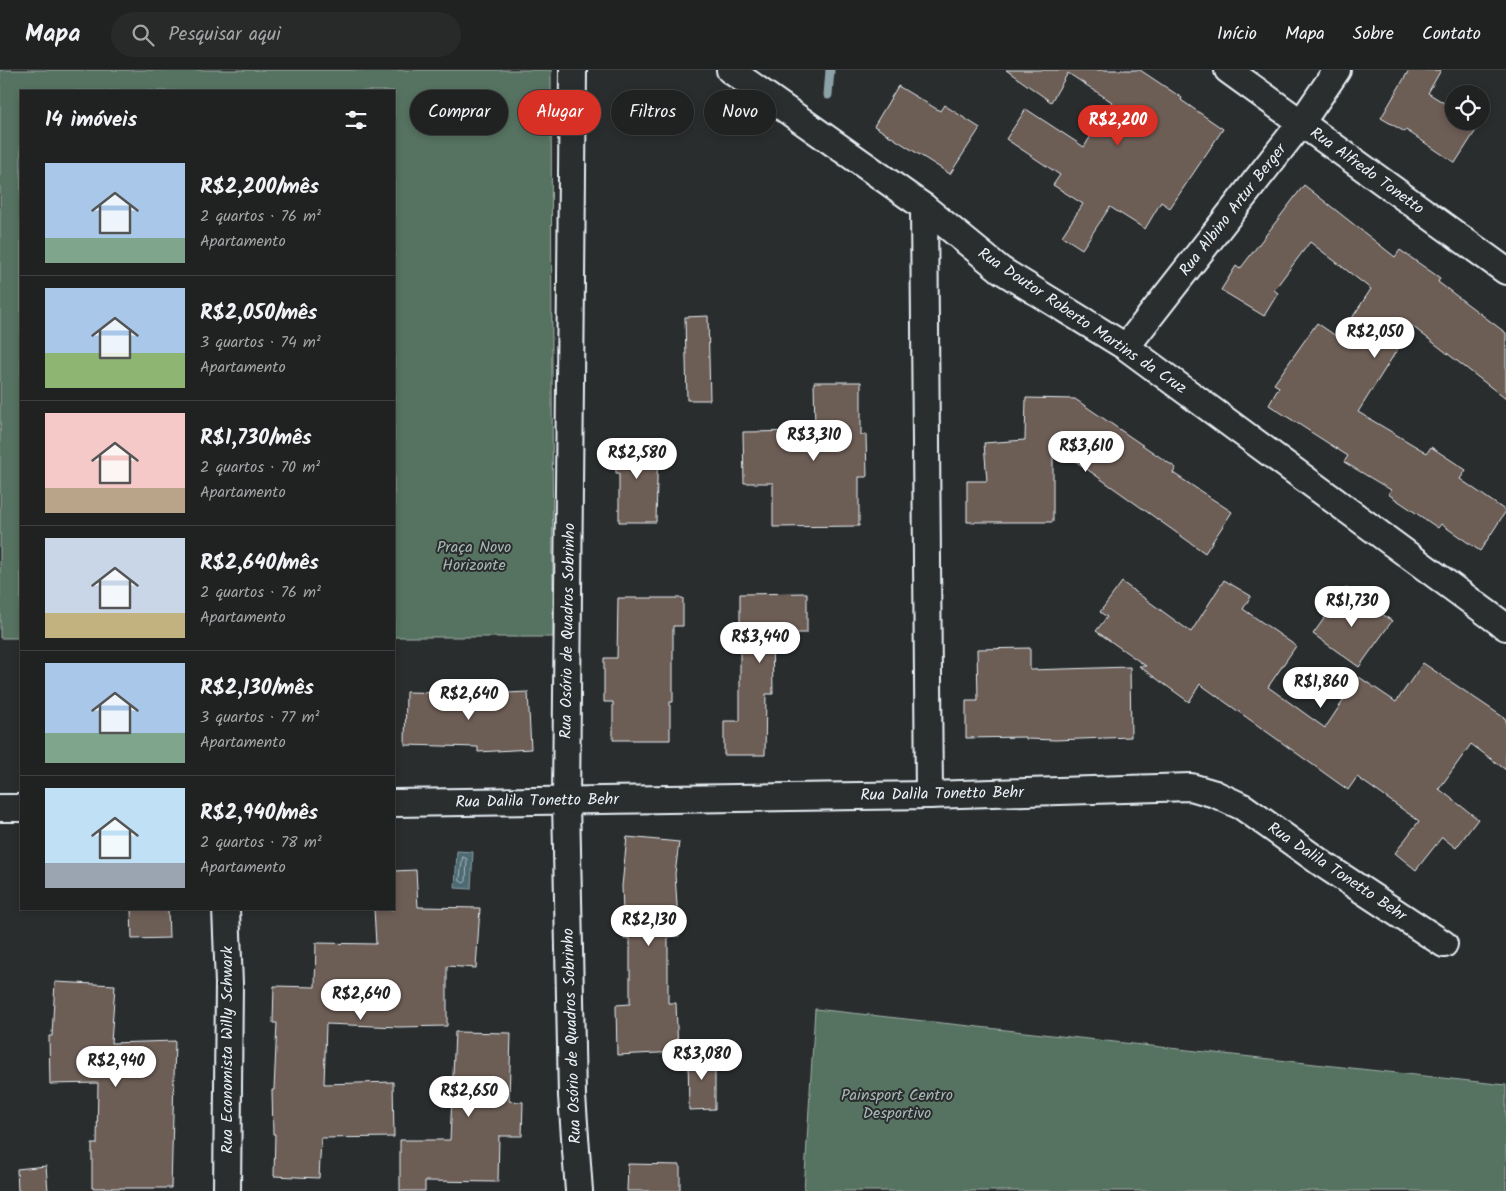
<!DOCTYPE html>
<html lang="pt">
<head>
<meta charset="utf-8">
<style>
  :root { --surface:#202222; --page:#282a2a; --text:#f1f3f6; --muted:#a2a4a5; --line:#3d3f40; --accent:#d93025 }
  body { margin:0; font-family:Kalam,sans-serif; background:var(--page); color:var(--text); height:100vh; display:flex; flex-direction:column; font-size:19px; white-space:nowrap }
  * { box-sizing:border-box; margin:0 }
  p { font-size:16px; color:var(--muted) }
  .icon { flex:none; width:28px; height:28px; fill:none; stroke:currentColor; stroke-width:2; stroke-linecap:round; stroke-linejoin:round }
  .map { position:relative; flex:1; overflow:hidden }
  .drawer { position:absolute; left:20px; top:20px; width:375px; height:820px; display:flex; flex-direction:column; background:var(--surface); border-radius:0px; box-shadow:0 2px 8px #0003,0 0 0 1px var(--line) }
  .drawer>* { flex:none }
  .top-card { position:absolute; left:410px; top:20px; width:475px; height:45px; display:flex; gap:10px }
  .buttons { position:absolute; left:1445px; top:15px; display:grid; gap:10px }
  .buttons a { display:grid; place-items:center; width:45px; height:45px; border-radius:50%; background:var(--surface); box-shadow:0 2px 8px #0003,0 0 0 1px var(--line); font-size:25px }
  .price { position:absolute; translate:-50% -42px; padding:0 11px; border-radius:18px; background:#fff; color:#222; font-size:16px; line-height:32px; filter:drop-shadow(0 1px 2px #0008) }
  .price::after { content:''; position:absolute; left:50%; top:30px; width:15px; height:11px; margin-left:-8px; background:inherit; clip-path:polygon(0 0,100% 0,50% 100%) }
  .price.active { background:var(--accent); color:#fff }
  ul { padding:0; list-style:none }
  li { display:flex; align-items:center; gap:15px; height:125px; padding:0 25px }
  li+li { border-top:1px solid var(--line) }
  li span { display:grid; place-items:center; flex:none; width:140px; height:100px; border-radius:0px; color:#555 }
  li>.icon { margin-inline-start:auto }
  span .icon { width:60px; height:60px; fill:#fffc; stroke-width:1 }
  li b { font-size:21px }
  h2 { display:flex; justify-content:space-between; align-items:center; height:60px; padding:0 25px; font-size:21px }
  .tag { padding:0 18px; border-radius:22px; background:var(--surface); box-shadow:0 2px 8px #0003,0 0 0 1px var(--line); font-size:18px; line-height:45px }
  .tag.active { background:var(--accent); color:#fff }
  header { display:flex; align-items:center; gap:30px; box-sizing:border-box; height:70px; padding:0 25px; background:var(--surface); border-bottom:1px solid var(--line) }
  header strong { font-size:24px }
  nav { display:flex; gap:28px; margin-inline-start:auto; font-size:18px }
  .search { width:350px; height:45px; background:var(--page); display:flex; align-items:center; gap:12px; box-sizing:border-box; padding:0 18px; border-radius:28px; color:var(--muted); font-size:19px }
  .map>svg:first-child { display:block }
</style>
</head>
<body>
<header>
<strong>Mapa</strong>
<div class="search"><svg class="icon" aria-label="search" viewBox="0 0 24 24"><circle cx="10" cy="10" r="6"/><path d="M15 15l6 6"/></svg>Pesquisar aqui</div>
<nav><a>Início</a><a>Mapa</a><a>Sobre</a><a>Contato</a></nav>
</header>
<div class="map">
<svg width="1506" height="1121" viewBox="0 0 1506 1121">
  <rect width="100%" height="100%" fill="#2a2d2e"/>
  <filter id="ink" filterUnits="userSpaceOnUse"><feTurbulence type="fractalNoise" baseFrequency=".02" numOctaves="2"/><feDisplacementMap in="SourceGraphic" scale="10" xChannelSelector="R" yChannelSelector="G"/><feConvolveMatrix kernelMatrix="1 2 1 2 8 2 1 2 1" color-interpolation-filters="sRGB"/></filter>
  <g filter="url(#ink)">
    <g fill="#577260" stroke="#a0b2ac">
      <polygon points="0,0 551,0 553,567 394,567 394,21 21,21 21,568 0,568"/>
      <polygon points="815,939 1506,1015 1506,1121 804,1121"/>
    </g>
    <polygon fill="#4e6b72" stroke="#8ca1a8" points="457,781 473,782 471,819 455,818"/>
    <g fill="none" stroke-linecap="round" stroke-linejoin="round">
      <polygon stroke="#aabbc2" stroke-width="1" points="463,787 467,789 466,811 464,813 460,811"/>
      <polyline stroke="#8ca1a8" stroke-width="9" points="828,25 830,0"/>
    </g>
    <g fill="#6c5d54" stroke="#e8f1f8">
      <polygon points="1006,0 1140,0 1182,28 1181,30 1223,59 1170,138 1161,132 1145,159 1110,137 1082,179 1062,166 1083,134 1053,115 1060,105 1006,69 1026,39 1084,77 1112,32 1068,3 1051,32"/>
      <polygon points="1409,0 1441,0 1428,23 1454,39 1454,51 1482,51 1455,93 1406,60 1405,62 1381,48"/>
      <polygon points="898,16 940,41 944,35 980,58 950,104 874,56"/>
      <polygon points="1304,115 1395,187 1400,180 1440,208 1438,212 1506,263 1506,329 1412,256 1358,342 1427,383 1431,377 1466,400 1460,409 1506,441 1480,481 1441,454 1438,458 1388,424 1391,420 1344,392 1348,386 1269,335 1279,317 1274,314 1317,253 1339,268 1371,219 1310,172 1274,220 1278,223 1264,246 1221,220 1236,196 1240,199"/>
      <polygon points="708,246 710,330 687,330 685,247"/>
      <polygon points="814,312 861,312 861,365 866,365 867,407 859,407 859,456 773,457 773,413 744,413 743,362 815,361"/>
      <polygon points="1026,328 1075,329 1176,398 1173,403 1232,442 1205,483 1053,375 1053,452 967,452 967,411 987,411 984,373 1025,370"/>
      <polygon points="658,370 656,452 619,452 619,403 616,403 615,371"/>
      <polygon points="1224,510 1251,526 1243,539 1296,576 1268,617 1325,658 1359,607 1396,632 1423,593 1506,649 1506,700 1471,674 1439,719 1478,749 1456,778 1442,767 1416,800 1395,783 1419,751 1357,707 1348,720 1200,614 1189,632 1139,596 1146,596 1096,561 1107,547 1100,542 1122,512 1191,562"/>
      <polygon points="1346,518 1392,551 1359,597 1313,564"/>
      <polygon points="807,523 807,563 772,563 773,624 766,624 765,685 724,685 724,651 740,651 740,524"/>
      <polygon points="618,528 683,528 683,556 673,556 673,632 670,632 670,670 613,670 613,632 604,632 604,588 617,588"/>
      <polygon points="1030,578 1030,600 1130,597 1131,667 1056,670 1026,669 1026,667 966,668 966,631 978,631 977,579"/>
      <polygon points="406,622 462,623 462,625 528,622 531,679 478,682 478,677 405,675"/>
      <polygon points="627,767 679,772 675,804 679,866 668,867 668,933 676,933 678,982 617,985 616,935 630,934 630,869 624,869 622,816"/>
      <polygon points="416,800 418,837 480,838 476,898 447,896 447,956 399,957 326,954 324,1014 393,1012 394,1067 321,1068 319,1108 274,1106 275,1064 273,1064 272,1020 274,1020 277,953 273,953 274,916 315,917 316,873 376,874 374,839 394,839 394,801"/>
      <polygon points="131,839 168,839 169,868 132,869"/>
      <polygon points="55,912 115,915 111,973 175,971 171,1118 92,1118 92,1074 97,1074 98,1013 50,1014 49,966 52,966"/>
      <polygon points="455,962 511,963 509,1031 523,1032 522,1066 499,1066 498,1112 425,1111 425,1121 400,1121 400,1070 450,1070"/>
      <polygon points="715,982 715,1039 689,1040 688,983"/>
      <polygon points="628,1094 680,1095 680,1121 627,1121"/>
      <polygon points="46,1096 48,1121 18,1121 17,1099"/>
    </g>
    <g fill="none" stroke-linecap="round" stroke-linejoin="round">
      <g stroke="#e8f1f8" stroke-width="30">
        <g id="street">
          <polyline points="573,0 566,731 572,1026 579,1121"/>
          <polyline points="730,0 924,137 1001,200 1126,277 1506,557"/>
          <polyline points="1228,0 1506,201"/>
          <polyline points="924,137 929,725"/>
          <polyline points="1126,277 1301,53 1337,0"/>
          <polyline points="394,733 929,725 1191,717 1215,724 1243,737 1324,795 1444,874"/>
          <polyline points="0,738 21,738"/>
          <polyline points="226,839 229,914 227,1121"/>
        </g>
      </g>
      <use href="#street" stroke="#2a2d2e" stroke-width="26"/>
    </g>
  </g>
  <g text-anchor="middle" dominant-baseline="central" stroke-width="4" stroke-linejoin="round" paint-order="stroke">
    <g font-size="16" fill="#e8f1f8" stroke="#2a2d2e">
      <text transform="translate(1367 101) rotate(36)">Rua Alfredo Tonetto</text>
      <text transform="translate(1233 140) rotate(-52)">Rua Albino Artur Berger</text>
      <text transform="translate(1082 251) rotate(34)">Rua Doutor Roberto Martins da Cruz</text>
      <text transform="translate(568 561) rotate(-89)">Rua Osório de Quadros Sobrinho</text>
      <text transform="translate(942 724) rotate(-1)">Rua Dalila Tonetto Behr</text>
      <text transform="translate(537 731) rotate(-1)">Rua Dalila Tonetto Behr</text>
      <text transform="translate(1337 802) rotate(34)">Rua Dalila Tonetto Behr</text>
      <text transform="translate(572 966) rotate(-92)">Rua Osório de Quadros Sobrinho</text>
      <text transform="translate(227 980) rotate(-90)">Rua Economista Willy Schwark</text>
    </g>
    <g font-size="16" fill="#a7b8b4" stroke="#2a2d2e">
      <text x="474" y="477">Praça Novo<tspan x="474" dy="18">Horizonte</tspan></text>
      <text x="897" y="1025">Painsport Centro<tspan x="897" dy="18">Desportivo</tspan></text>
    </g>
  </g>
</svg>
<div class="buttons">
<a><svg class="icon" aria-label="locate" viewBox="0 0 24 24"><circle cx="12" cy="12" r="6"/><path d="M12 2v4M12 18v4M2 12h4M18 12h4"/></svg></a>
</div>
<b class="price active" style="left:1118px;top:77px">R$2,200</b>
<b class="price" style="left:1375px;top:289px">R$2,050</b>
<b class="price" style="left:814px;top:392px">R$3,310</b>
<b class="price" style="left:1086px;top:403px">R$3,610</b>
<b class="price" style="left:637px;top:410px">R$2,580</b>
<b class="price" style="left:1352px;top:558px">R$1,730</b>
<b class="price" style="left:760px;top:594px">R$3,440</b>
<b class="price" style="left:1321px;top:639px">R$1,860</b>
<b class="price" style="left:469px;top:651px">R$2,640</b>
<b class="price" style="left:649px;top:877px">R$2,130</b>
<b class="price" style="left:361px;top:951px">R$2,640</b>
<b class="price" style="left:702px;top:1011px">R$3,080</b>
<b class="price" style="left:116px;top:1018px">R$2,940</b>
<b class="price" style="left:469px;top:1048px">R$2,650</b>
<div class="top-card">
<a class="tag">Comprar</a>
<a class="tag active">Alugar</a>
<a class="tag">Filtros</a>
<a class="tag">Novo</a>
</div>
<section class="drawer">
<h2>14 imóveis<svg class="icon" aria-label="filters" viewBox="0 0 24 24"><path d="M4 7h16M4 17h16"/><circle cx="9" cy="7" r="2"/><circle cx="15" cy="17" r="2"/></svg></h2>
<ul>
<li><span style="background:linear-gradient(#a9c7e8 75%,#7fa58c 0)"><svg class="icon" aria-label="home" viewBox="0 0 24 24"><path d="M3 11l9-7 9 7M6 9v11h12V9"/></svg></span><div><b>R$2,200/mês</b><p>2 quartos · 76 m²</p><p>Apartamento</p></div></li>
<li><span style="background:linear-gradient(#a9c7e8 65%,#8fb573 0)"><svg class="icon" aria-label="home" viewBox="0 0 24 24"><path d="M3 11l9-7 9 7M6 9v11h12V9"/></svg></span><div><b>R$2,050/mês</b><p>3 quartos · 74 m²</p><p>Apartamento</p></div></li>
<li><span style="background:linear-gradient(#f6c9c9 75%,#b9a48a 0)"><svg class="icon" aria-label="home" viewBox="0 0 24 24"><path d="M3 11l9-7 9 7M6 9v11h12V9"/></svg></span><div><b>R$1,730/mês</b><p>2 quartos · 70 m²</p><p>Apartamento</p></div></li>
<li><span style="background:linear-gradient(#c9d6e8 75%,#c2b280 0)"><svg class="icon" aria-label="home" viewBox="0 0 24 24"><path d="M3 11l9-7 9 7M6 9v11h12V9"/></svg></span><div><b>R$2,640/mês</b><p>2 quartos · 76 m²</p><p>Apartamento</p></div></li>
<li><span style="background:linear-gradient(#a9c7e8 70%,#7fa58c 0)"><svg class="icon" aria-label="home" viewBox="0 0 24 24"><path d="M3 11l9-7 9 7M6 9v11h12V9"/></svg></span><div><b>R$2,130/mês</b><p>3 quartos · 77 m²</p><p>Apartamento</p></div></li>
<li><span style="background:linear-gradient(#bfe0f5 75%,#9aa5b1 0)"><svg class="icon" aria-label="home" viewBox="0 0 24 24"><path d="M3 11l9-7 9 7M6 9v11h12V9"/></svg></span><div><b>R$2,940/mês</b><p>2 quartos · 78 m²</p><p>Apartamento</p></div></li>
</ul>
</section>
</div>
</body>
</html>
